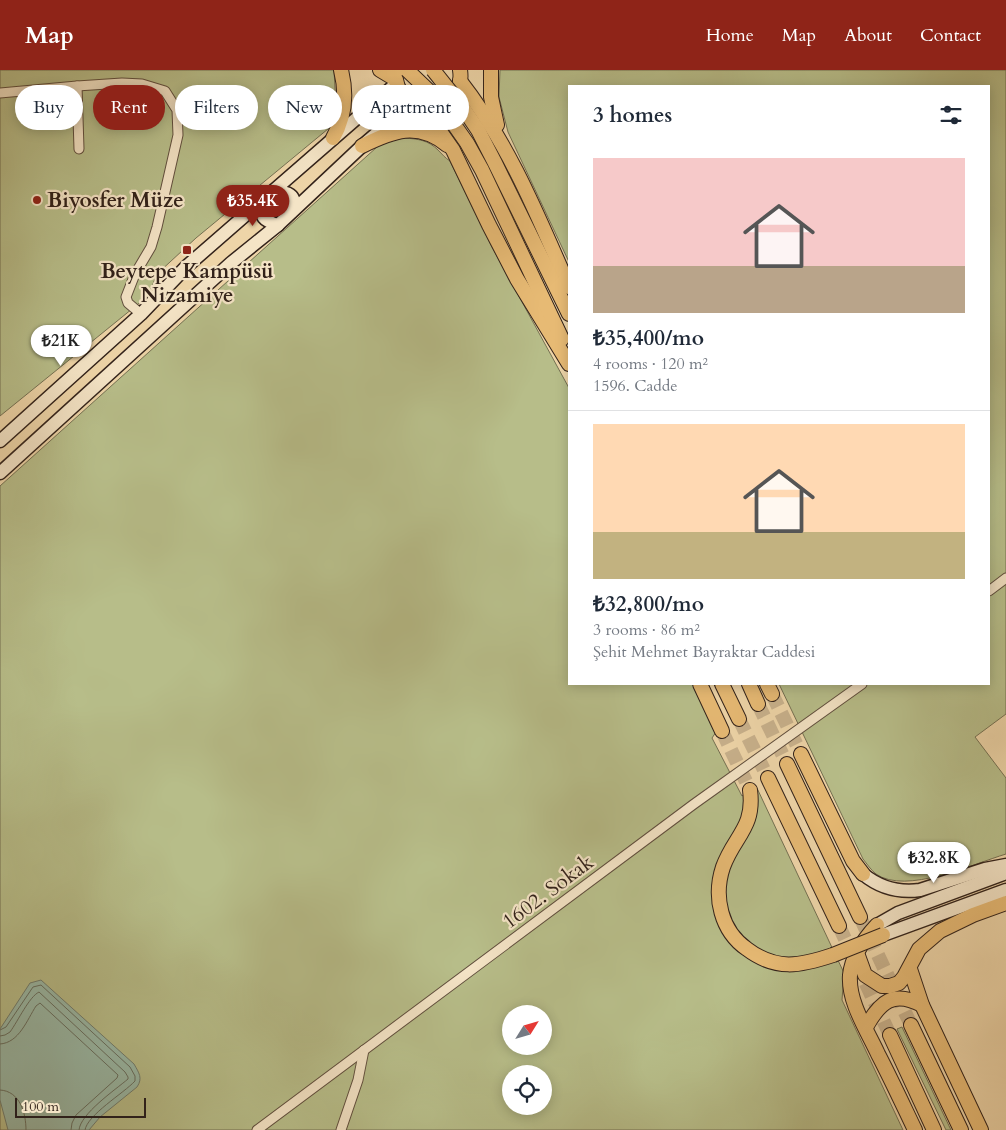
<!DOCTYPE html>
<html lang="en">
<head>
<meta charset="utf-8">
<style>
  :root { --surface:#fff; --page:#f6f6f7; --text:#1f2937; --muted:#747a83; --line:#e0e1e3; --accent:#8f2418 }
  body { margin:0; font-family:Cardo,serif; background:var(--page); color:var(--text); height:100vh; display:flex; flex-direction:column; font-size:19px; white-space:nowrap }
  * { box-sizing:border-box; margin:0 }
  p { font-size:16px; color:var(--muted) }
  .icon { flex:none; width:28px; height:28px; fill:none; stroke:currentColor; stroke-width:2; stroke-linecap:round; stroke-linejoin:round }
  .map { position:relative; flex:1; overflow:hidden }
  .sheet { position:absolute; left:568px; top:15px; width:422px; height:600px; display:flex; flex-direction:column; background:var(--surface); border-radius:0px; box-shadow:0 2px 12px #0003 }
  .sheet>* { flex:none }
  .guide { position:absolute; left:15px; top:15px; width:475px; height:45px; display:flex; gap:10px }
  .needle { width:32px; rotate:53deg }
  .controls { position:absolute; left:502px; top:935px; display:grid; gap:10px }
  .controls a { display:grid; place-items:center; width:50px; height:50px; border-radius:50%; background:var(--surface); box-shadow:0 2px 12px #0003; font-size:25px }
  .scale { position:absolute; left:15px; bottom:12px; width:131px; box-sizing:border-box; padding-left:5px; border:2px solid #32221a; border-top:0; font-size:14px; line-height:18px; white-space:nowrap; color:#32221a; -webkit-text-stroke:4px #f4e4c6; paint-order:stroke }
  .price { position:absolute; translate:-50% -42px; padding:0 11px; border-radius:18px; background:#fff; color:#222; font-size:16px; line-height:32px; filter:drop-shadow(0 1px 2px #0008) }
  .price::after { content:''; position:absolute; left:50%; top:30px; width:15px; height:11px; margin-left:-8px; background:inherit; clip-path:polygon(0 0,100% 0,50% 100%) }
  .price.selected { background:var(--accent); color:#fff }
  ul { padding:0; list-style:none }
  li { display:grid; align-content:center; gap:10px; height:265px; padding:0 25px }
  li+li { border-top:1px solid var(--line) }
  li span { display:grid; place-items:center; height:155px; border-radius:0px; color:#555 }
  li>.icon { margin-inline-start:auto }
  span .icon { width:90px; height:90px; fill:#fffc; stroke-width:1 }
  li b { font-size:21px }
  h2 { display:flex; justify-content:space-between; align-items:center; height:60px; padding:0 25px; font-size:21px }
  .tag { padding:0 18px; border-radius:22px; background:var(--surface); box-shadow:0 2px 12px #0003; font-size:18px; line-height:45px }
  .tag.selected { background:var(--accent); color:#fff }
  header { display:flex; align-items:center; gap:30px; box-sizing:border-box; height:70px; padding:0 25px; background:var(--accent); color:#fff }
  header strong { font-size:24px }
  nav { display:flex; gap:28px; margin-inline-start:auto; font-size:18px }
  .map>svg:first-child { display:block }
</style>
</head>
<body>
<header>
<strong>Map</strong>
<nav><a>Home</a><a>Map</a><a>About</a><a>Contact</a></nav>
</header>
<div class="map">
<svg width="1006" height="1060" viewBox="0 0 1006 1060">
  <rect width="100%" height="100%" fill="#eed5a8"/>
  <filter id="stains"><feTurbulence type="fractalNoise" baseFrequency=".004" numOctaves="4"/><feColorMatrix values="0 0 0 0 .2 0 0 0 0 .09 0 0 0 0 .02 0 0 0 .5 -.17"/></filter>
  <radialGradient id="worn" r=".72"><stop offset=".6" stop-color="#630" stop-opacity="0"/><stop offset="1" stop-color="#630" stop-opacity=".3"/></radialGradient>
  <g fill="#b7bd89" stroke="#747052" fill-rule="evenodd">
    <polygon points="0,0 334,0 336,36 334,54 196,168 157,204 148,226 0,346"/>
    <path d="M 500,0 L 1006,0 L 1006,644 L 975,667 L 1006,708 L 1006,784 C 973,794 906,825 876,804 C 871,800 867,794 863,789 L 779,614 L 989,614 L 989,16 L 569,16 L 569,192 L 508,62 L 499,27 Z"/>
    <path d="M 404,68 C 418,69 428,70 438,80 C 442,84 445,88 450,91 L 492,177 L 569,318 L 569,614 L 693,614 L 716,662 L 712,668 L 742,726 L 756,716 L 844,903 L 842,930 L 903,1060 L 0,1060 L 0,416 L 377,77 L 388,70 ZM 511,944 L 544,944 L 544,976 L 511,976 ZM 511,1004 L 544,1004 L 544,1036 L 511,1036 Z"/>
    <polygon points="902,957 951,1060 946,1060 897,959"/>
  </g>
  <path fill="#99b9a7" stroke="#707d6f" d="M 41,910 L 134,994 C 139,1003 143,1008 137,1017 L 100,1047 L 89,1060 L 8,1060 L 0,1030 L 0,959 L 30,913 Z"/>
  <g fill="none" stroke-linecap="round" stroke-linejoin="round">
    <g stroke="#666e60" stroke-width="1">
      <path d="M 0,960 L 6,957 L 33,917 L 41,915 L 130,997 L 135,1006 L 135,1011 C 124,1023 87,1045 85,1060"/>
      <path d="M 0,966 L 5,965 L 10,962 C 18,951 29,927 39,922 L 125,1002 L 128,1007 L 128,1009 C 115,1020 80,1044 79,1060"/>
      <path d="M 0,974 C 19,973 27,950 36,936 L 40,933 L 118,1005 L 117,1008 L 76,1045 L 72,1053 L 71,1060"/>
      <path d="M 0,1020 C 20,1021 26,1043 26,1060"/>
    </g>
    <g stroke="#c8b18c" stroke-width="14" stroke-dasharray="14 7" stroke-linecap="butt">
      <polyline points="772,624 801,684"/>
      <polyline points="758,634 787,694"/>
      <polyline points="739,649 768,708"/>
      <polyline points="722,661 750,720"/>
      <polyline points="860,847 911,955"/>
      <polyline points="839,856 890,965"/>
    </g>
    <g stroke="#614f3e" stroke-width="11">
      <g id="street">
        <polyline points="77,16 79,79"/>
        <polyline points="0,23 77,16 122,13 142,14 165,21 177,40 178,65 157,157 151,177 135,204 126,227 128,233 141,244"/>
        <polyline points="989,521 1006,508"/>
        <polyline points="257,1060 694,734 862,614"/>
        <polyline points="341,1060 358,1010 364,980"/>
      </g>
    </g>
    <g stroke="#32221a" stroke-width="15">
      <g id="secondary">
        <path d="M 271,122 C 287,121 299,124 291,142"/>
        <path d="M 260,132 C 262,148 262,150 278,155"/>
        <polyline points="0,371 141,244 187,196 396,14"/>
        <polyline points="0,403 231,193 278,155 362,76 404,40 415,35"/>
        <path d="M 863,804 C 880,818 898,823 920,820 L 985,799 L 1006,795"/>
        <polyline points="877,855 898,843 1006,803"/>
        <polyline points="883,865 1006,820"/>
      </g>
    </g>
    <g stroke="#32221a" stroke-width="16">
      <g id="primary">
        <polyline points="380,0 395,9"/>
        <path d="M 395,0 C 395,53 467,45 460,0"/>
        <polyline points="491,0 491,27 497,55"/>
        <path d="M 460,11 C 508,72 538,146 569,217"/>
        <polyline points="461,35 478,60 495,93 569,244"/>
        <polyline points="423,37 453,80 489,155 517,209 569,294"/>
        <polyline points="446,43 467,73 482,100 562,269"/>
        <path d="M 333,68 C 345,47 347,24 341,0"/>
        <path d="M 362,76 C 393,61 417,51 447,75"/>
        <polyline points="700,614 722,661"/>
        <polyline points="722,614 739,649"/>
        <polyline points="749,614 758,634"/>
        <polyline points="767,614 772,624"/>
        <polyline points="801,684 853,791 863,804"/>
        <polyline points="787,694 860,847"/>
        <polyline points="768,708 839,856"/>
        <path d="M 750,720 C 755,758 734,766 723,797 C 713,827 721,861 747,879 C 776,901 800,896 833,885"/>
        <path d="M 877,855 C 864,869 852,886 850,905 C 848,932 867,960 878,984 C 891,1009 903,1035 915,1060"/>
        <polyline points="857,883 865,905 882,916 890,916 899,913 904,907 919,879 940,861 973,845 1006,833"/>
        <polyline points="910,899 922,935 981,1060"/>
        <polyline points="911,955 961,1060"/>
        <path d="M 866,957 C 880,932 893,920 922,935"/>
        <polyline points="890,965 934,1060"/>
      </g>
    </g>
    <use href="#street" stroke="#f4e4c6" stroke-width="9"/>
    <use href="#secondary" stroke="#f4e4c6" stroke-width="12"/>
    <use href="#primary" stroke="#e7ba74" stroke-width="14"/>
    <g stroke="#32221a" stroke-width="16" stroke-linecap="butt">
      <g id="primary-bridge">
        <polyline points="407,0 429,21 446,43"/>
        <polyline points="433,0 461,35"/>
        <polyline points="833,885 883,865"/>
      </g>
    </g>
    <use href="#primary-bridge" stroke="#e7ba74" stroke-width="14"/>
  </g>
  <g fill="#8f2418" stroke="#f4e4c6" stroke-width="2">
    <circle cx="37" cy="130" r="5"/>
    <rect x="182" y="175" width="10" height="10" rx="2.5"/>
  </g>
  <g text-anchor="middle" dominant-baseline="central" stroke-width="4.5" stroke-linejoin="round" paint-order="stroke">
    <g font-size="21" font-weight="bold" fill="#32221a" stroke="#f4e4c6" text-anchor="start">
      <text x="47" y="130">Biyosfer Müze</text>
      <text x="187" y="201" text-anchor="middle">Beytepe Kampüsü<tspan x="187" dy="24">Nizamiye</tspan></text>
    </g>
    <g font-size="21" fill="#32221a" stroke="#f4e4c6">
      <text transform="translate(548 822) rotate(-37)">1602. Sokak</text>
    </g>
  </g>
  <rect width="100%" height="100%" filter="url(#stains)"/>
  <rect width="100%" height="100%" fill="url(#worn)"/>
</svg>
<div class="controls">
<a><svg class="needle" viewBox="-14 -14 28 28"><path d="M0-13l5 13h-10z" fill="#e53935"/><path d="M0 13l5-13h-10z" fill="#747a83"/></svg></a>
<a><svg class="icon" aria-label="locate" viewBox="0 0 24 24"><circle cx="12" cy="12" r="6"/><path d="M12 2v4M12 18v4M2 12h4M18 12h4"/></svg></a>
</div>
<div class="scale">100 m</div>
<b class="price selected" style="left:253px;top:157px">₺35.4K</b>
<b class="price" style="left:61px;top:297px">₺21K</b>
<b class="price" style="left:934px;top:814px">₺32.8K</b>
<div class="guide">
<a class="tag">Buy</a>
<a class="tag selected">Rent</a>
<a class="tag">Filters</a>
<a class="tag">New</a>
<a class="tag">Apartment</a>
</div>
<section class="sheet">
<h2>3 homes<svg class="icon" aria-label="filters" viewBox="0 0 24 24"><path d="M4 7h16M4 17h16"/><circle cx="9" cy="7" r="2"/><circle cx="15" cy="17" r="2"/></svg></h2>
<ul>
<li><span style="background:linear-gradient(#f6c9c9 70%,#b9a48a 0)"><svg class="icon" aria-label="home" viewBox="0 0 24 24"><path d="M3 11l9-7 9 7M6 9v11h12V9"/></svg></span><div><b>₺35,400/mo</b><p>4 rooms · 120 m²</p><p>1596. Cadde</p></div></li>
<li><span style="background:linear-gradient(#ffd9b3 70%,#c2b280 0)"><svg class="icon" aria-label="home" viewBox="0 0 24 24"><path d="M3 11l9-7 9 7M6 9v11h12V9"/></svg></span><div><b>₺32,800/mo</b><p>3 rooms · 86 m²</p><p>Şehit Mehmet Bayraktar Caddesi</p></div></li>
</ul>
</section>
</div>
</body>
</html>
